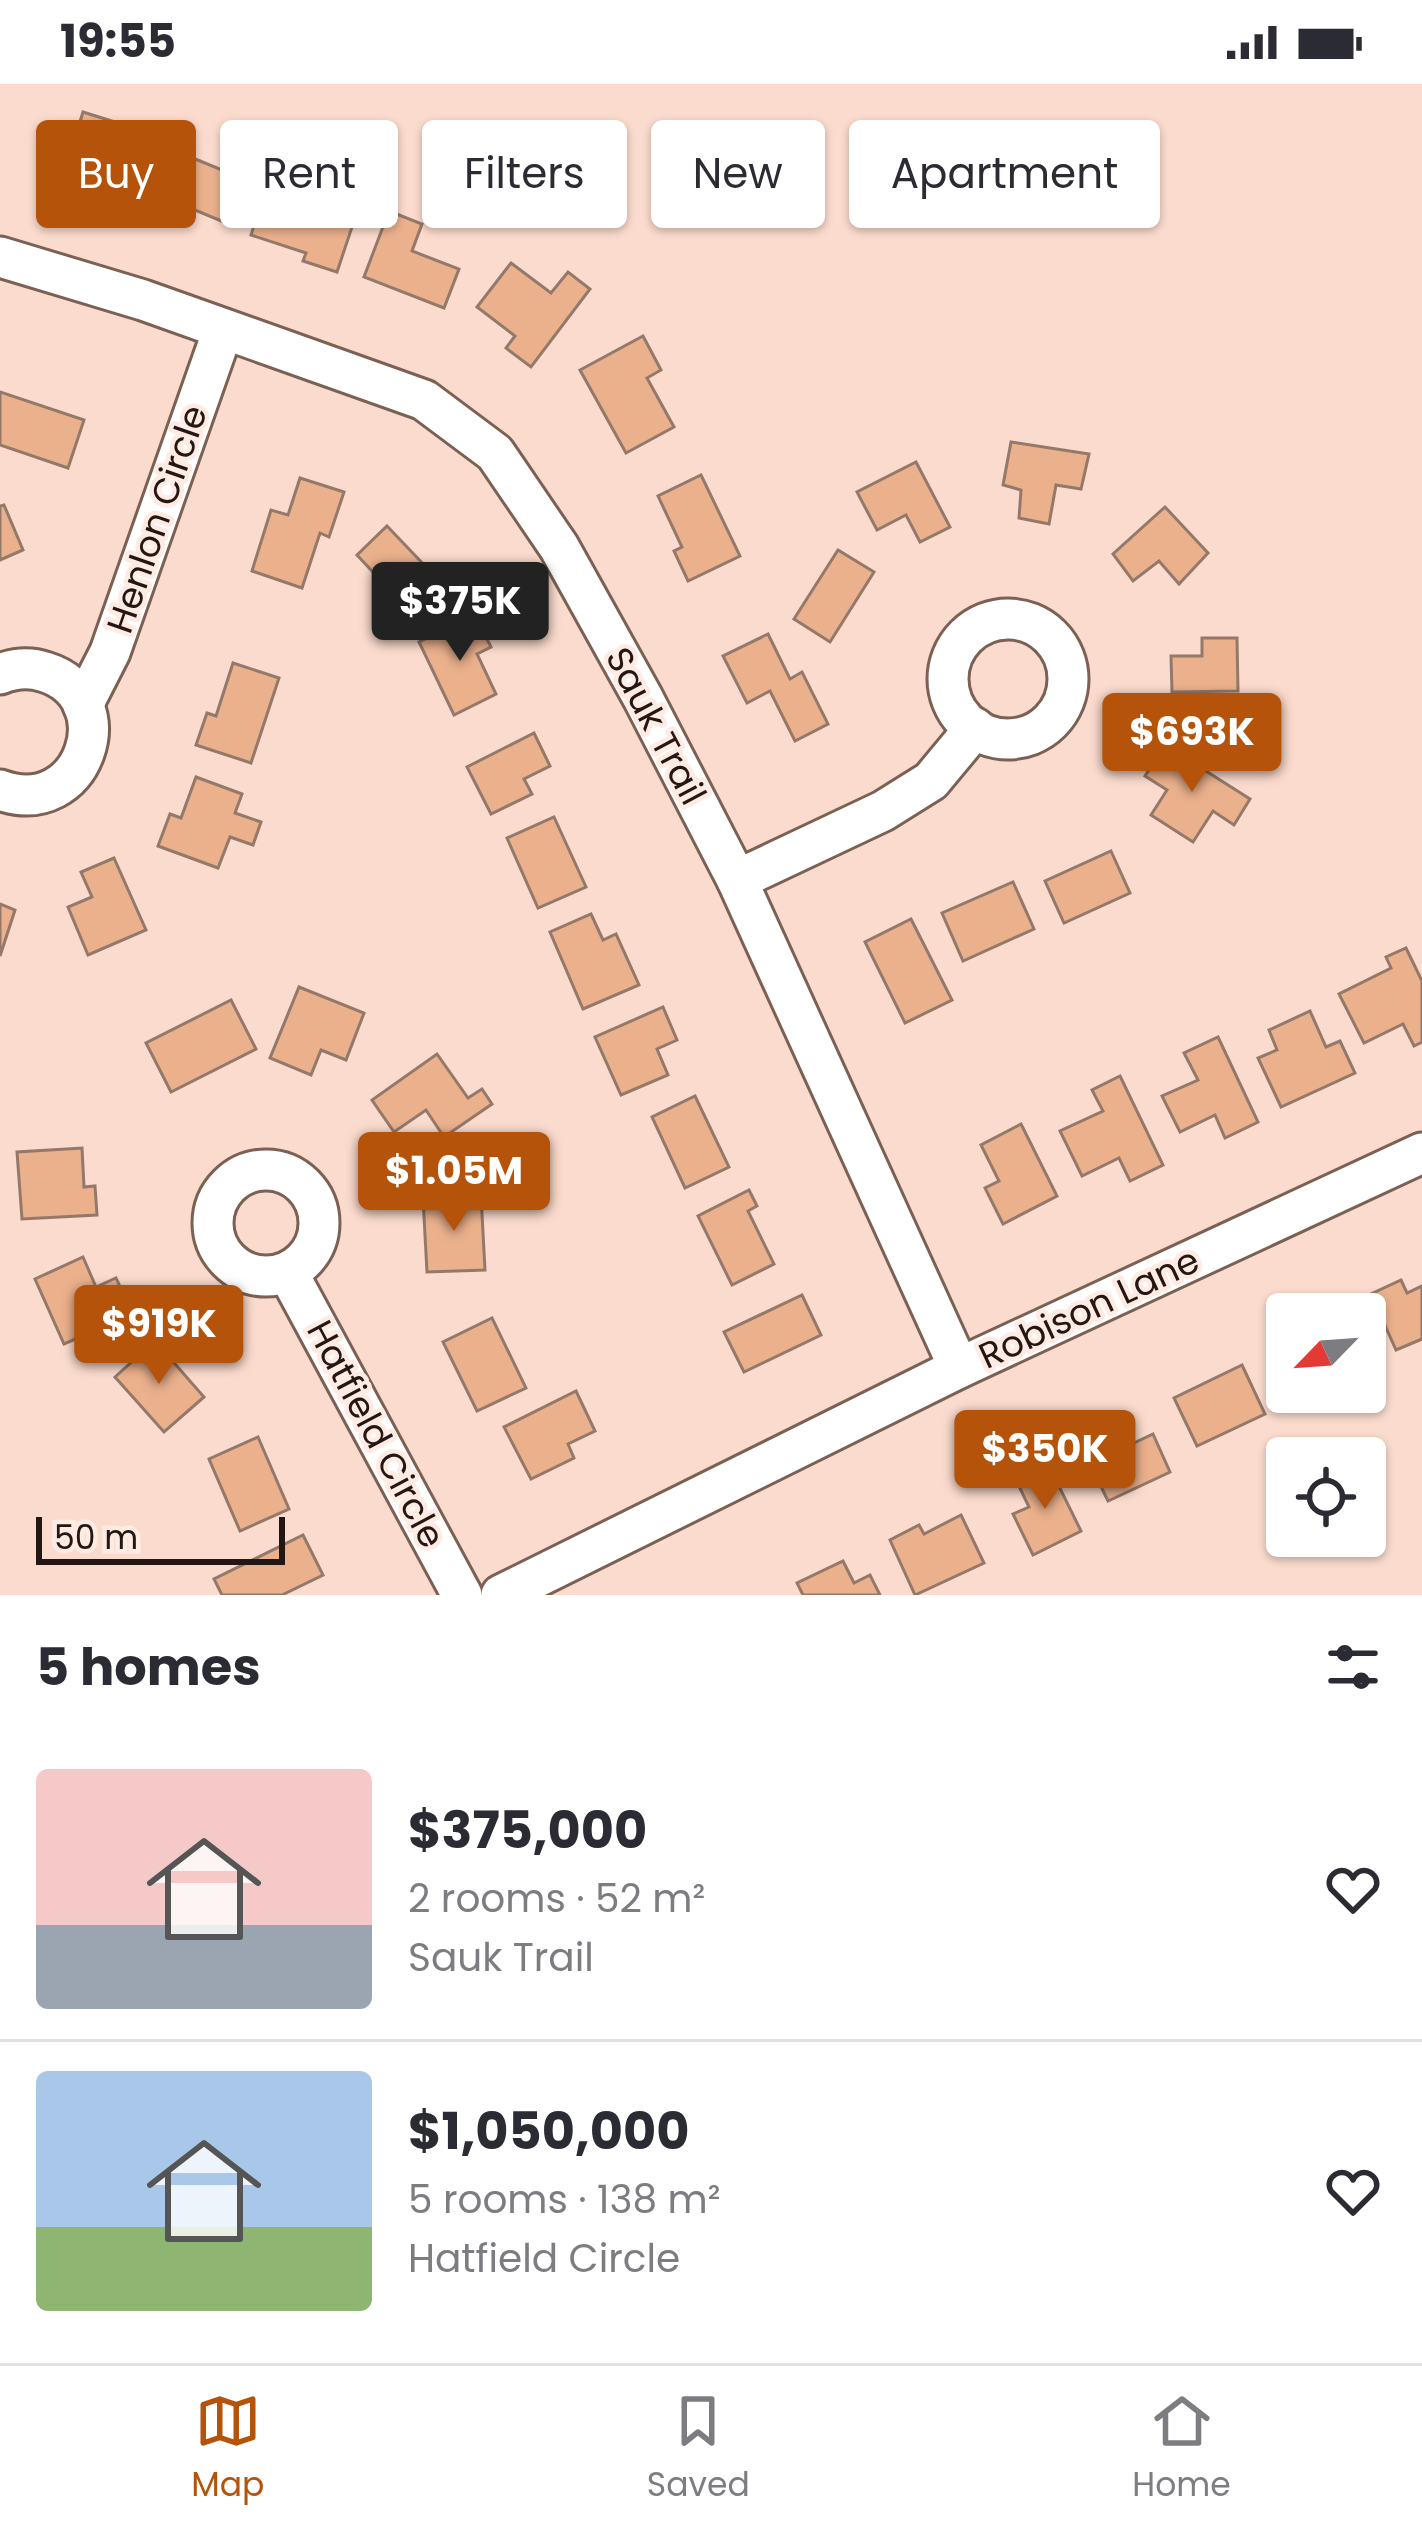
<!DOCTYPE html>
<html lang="en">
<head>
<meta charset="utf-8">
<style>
  :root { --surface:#fff; --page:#f7f7f7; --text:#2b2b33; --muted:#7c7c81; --line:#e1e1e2; --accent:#b45309 }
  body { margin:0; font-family:Poppins,sans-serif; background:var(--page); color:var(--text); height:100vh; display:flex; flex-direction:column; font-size:45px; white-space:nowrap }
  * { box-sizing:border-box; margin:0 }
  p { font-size:39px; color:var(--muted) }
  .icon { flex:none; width:66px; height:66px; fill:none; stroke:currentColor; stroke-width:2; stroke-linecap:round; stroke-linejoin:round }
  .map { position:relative; height:1511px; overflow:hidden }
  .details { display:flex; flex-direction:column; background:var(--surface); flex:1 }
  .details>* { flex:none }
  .banner { position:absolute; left:36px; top:36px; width:1350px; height:108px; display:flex; gap:24px }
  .needle { width:78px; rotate:245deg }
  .fabs { position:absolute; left:1266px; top:1209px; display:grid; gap:24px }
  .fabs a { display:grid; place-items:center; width:120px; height:120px; border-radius:12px; background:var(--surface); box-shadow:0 3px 9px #0004; font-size:60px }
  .scale { position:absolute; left:36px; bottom:30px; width:249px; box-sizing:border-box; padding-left:12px; border:6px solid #221712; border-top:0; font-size:33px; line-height:42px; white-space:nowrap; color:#221712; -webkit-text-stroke:9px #ffebe3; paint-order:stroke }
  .price { position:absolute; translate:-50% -102px; padding:0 27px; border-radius:12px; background:var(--accent); color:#fff; font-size:39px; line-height:78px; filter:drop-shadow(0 3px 6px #0008) }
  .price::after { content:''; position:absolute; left:50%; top:72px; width:36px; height:27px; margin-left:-18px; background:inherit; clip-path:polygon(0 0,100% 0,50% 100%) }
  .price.on { background:#222; color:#fff }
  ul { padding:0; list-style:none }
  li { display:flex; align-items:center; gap:36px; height:300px; padding:0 36px }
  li+li { border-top:3px solid var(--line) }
  li span { display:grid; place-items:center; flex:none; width:336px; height:240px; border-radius:12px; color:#555 }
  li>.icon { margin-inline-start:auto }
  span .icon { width:144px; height:144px; fill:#fffc; stroke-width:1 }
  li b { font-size:51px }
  h2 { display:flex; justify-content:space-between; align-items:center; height:144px; padding:0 36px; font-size:51px }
  .tag { padding:0 42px; border-radius:12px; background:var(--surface); box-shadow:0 3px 9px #0004; font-size:42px; line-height:108px }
  .tag.on { background:var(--accent); color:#fff }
  .status { display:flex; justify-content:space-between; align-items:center; height:84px; padding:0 60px; background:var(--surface); direction:ltr }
  .status svg { height:33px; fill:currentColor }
  .menu { display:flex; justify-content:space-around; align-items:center; height:168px; border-top:3px solid var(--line); background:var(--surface); font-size:33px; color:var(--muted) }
  .menu a { display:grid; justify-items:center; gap:6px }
  .menu .on { color:var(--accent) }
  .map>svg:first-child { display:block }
</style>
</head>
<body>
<div class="status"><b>19:55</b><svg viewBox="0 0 49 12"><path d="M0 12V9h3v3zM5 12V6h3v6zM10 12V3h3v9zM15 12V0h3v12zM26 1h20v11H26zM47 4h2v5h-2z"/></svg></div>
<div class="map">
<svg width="1422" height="1511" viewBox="0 0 1422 1511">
  <rect width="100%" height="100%" fill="#fbdbcd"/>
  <g fill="#ebb18d" stroke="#94796a" stroke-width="3">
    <polygon points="83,28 134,44 112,114 77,103 85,75 70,70"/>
    <polygon points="171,65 244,95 226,139 154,109"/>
    <polygon points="266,104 355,134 337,188 303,177 306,169 251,151"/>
    <polygon points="389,127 422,140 412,167 459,185 444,224 364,193"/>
    <polygon points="511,179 551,209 568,188 590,205 531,283 506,264 515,252 477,223"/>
    <polygon points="643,252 661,286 647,294 674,343 626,369 580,286"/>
    <polygon points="0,308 84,336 68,384 0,361"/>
    <polygon points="1011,358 1089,370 1081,405 1056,401 1049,440 1019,434 1021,406 1003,401"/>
    <polygon points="916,378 950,443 920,458 906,431 877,446 857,408"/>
    <polygon points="701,391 740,472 688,497 674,467 682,463 658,412"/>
    <polygon points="300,394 344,408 329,453 320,449 302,504 252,487 271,426 288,431"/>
    <polygon points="4,421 23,466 0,476 0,422"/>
    <polygon points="1165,423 1208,469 1179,500 1159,477 1133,497 1113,470"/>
    <polygon points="387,442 447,505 416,534 357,471"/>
    <polygon points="838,466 874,488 830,558 794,535"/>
    <polygon points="475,531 491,563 477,570 496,610 454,631 419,558"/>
    <polygon points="768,550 790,595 802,588 828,640 795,657 770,607 747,619 723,572"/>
    <polygon points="1202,554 1237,554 1238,607 1172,608 1171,572 1202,572"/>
    <polygon points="233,579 279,594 251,679 196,661 207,629 216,632"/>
    <polygon points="534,649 550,682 524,695 532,710 491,730 467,683"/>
    <polygon points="1165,661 1250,715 1234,741 1213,727 1193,758 1151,731 1167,706 1145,692"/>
    <polygon points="196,693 242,710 235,729 261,738 253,761 230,753 218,784 158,762 170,730 181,734"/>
    <polygon points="554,733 586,803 538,824 507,754"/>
    <polygon points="1111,767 1130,809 1064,839 1045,797"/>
    <polygon points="114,774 146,846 88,871 68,823 92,813 81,788"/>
    <polygon points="1013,798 1034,845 963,877 942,829"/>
    <polygon points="0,820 15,826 0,872"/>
    <polygon points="591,830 603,856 616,850 639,901 583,925 550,848"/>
    <polygon points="911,835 952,916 905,939 865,858"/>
    <polygon points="1406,864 1422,897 1422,958 1414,962 1403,940 1364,959 1339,910 1391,884 1386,873"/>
    <polygon points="299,903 364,929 346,976 321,966 311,991 270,974"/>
    <polygon points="231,916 256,965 171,1008 146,959"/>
    <polygon points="663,923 677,956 657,965 668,991 621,1011 595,953"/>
    <polygon points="1310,927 1326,963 1340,957 1355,989 1281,1023 1258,974 1277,966 1269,946"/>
    <polygon points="1218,953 1258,1038 1225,1054 1215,1031 1180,1048 1162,1012 1198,996 1184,969"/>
    <polygon points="437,970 468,1014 482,1005 492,1020 444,1053 426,1026 394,1048 372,1016"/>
    <polygon points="1120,992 1163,1081 1130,1097 1119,1074 1082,1092 1060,1047 1103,1027 1092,1006"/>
    <polygon points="695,1012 729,1083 685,1104 652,1033"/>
    <polygon points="1021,1040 1057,1112 1003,1140 985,1104 999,1097 981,1061"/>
    <polygon points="82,1064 84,1103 95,1102 97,1131 22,1135 17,1068"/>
    <polygon points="749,1106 757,1122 748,1127 774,1180 732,1201 698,1132"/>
    <polygon points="481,1111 485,1186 427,1188 423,1114"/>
    <polygon points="83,1173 96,1203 116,1194 133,1230 64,1260 35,1195"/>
    <polygon points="1401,1196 1407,1209 1422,1202 1422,1255 1396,1266 1371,1210"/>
    <polygon points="802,1211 821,1251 744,1288 724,1248"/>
    <polygon points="492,1234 526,1304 477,1327 443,1258"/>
    <polygon points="155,1257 204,1313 164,1348 115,1293"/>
    <polygon points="1242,1281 1265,1330 1197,1362 1174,1314"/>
    <polygon points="576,1307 595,1347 568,1360 574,1374 531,1395 504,1343"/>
    <polygon points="1153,1350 1170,1388 1108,1417 1090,1380"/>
    <polygon points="258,1353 289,1425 240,1447 209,1375"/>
    <polygon points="1049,1382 1081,1447 1033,1471 1013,1430 1029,1423 1017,1398"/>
    <polygon points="961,1431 984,1479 915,1511 890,1456 919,1441 924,1450"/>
    <polygon points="303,1451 323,1491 282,1511 222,1511 214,1495"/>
    <polygon points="843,1477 854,1499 870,1491 880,1511 803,1511 797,1499"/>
  </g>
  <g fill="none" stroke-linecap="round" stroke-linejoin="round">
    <g stroke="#7b6054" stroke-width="45">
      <g id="minor">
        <polyline points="0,173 143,216 424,316 495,369 559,463 643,614 737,796 959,1284"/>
        <circle cx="1008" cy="595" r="60"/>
        <path d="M 0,590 C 15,584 30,583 45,588 C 125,613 85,737 0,706"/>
        <polyline points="83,621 110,568 223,246"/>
        <polyline points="737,796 883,727 931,697 975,644"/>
        <circle cx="266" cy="1139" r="53"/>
        <polyline points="288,1189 462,1511"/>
        <polyline points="501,1511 959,1284 1422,1069"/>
      </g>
    </g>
    <use href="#minor" stroke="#fff" stroke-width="39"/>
  </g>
  <g text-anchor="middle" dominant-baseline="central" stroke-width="9" stroke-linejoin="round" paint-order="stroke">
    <g font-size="36" fill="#221712" stroke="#ffebe3">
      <text transform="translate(157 435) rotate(-71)">Henlon Circle</text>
      <text transform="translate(656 642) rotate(62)">Sauk Trail</text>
      <text transform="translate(1089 1224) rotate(-25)">Robison Lane</text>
      <text transform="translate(376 1350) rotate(62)">Hatfield Circle</text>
    </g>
  </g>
</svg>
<div class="fabs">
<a><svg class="needle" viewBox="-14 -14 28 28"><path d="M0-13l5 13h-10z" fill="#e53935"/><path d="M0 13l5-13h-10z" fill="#7c7c81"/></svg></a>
<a><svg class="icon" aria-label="locate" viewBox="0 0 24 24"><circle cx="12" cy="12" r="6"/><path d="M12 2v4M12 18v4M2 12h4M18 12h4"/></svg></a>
</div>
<div class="scale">50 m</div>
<b class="price on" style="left:460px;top:580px">$375K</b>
<b class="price" style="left:1192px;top:711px">$693K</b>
<b class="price" style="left:454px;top:1150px">$1.05M</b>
<b class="price" style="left:159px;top:1303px">$919K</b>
<b class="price" style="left:1045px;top:1428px">$350K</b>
<div class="banner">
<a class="tag on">Buy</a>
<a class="tag">Rent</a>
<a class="tag">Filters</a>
<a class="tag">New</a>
<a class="tag">Apartment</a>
</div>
</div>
<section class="details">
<h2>5 homes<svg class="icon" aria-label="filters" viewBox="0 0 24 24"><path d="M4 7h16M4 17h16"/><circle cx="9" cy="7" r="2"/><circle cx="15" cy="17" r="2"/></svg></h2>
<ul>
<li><span style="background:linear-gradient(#f6c9c9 65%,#9aa5b1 0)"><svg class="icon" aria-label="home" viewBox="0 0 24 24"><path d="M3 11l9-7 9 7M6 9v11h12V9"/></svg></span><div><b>$375,000</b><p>2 rooms · 52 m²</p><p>Sauk Trail</p></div><svg class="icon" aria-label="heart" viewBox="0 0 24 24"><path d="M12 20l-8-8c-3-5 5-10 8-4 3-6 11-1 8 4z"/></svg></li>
<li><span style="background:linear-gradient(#a9c7e8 65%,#8fb573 0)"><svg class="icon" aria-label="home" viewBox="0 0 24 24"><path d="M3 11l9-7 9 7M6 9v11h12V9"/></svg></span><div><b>$1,050,000</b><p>5 rooms · 138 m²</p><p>Hatfield Circle</p></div><svg class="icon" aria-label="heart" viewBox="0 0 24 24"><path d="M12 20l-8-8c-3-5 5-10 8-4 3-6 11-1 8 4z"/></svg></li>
</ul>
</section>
<nav class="menu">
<a class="on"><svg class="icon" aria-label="map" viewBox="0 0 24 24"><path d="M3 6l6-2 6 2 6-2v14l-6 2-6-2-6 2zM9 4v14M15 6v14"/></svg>Map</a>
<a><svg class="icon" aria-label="saved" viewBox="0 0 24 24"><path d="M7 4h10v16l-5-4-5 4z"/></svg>Saved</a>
<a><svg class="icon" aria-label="home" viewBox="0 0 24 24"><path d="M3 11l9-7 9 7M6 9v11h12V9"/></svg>Home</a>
</nav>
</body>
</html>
